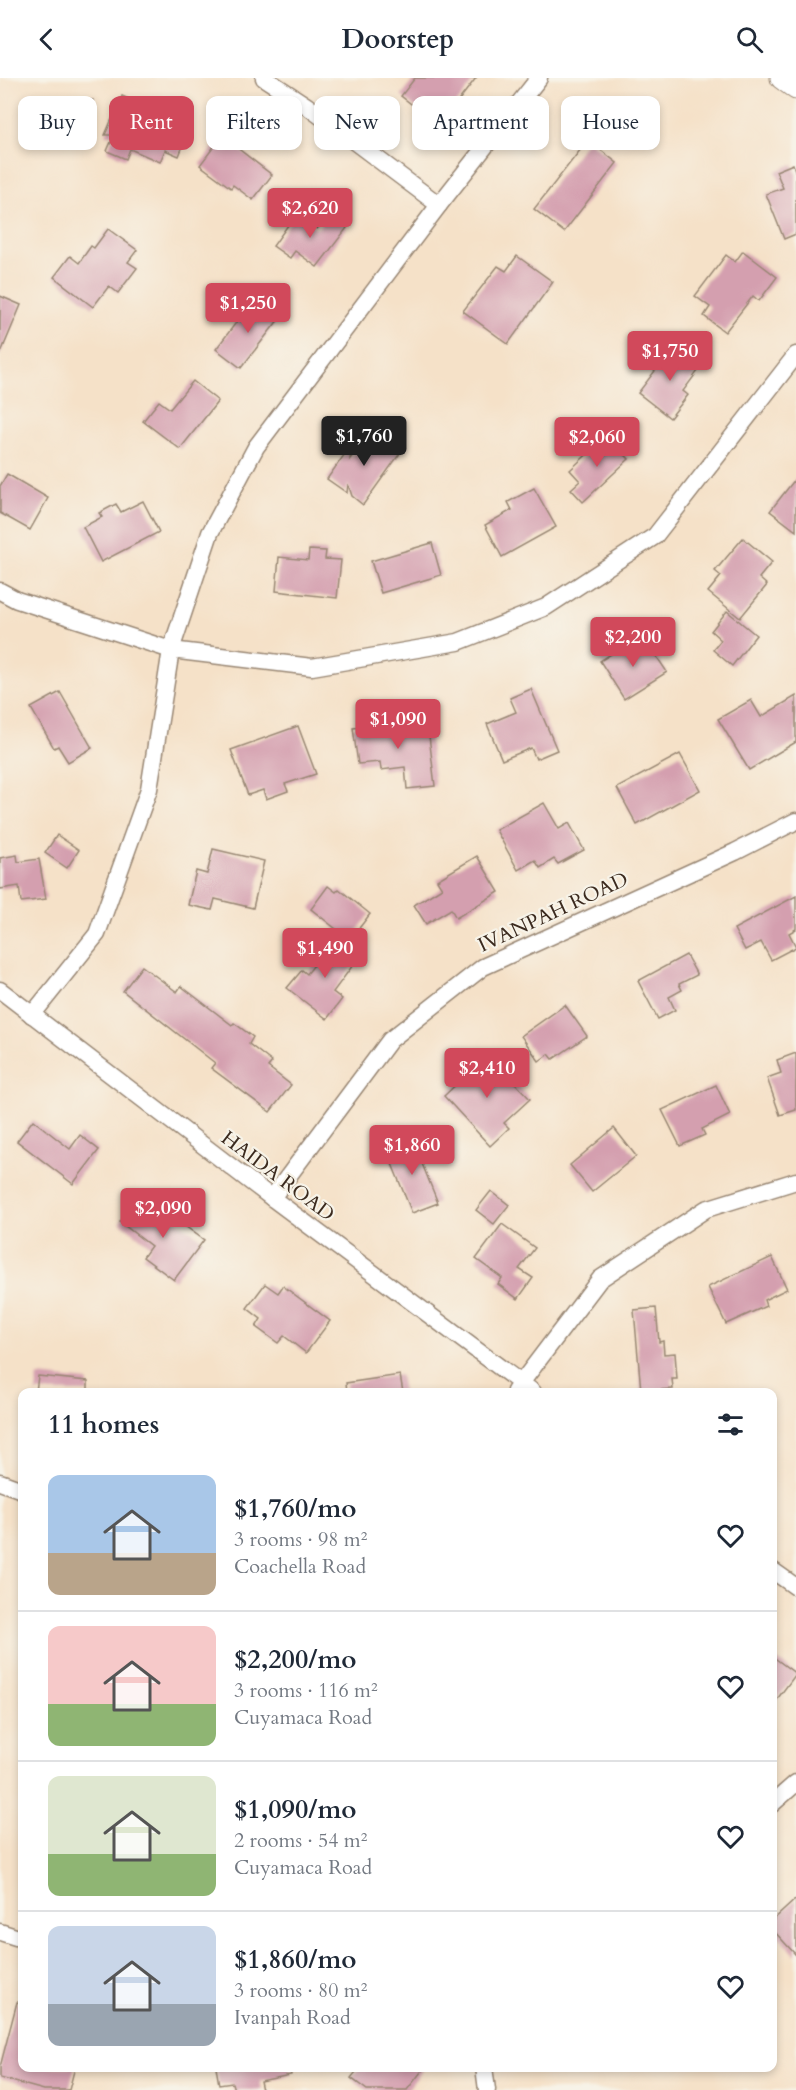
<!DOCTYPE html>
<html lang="en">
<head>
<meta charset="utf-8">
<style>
  :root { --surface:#fff; --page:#f6f6f7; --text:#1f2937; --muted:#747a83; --line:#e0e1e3; --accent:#d1495b }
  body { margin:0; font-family:Cardo,serif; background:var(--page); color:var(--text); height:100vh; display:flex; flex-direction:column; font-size:22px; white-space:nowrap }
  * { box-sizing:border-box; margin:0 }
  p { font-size:20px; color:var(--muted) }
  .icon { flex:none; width:33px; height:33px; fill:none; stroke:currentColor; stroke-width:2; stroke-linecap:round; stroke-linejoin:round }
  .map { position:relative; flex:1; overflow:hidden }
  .sheet { position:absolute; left:18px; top:1310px; width:759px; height:684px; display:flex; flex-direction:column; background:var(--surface); border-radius:12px; box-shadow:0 3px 9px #0003 }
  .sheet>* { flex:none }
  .top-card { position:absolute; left:18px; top:18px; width:760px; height:54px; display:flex; gap:12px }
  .price { position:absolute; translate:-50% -51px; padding:0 14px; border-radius:6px; background:var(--accent); color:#fff; font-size:20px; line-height:39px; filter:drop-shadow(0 2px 3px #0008) }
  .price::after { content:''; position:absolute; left:50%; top:36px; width:18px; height:14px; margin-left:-9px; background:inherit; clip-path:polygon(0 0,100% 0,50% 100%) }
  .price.on { background:#222; color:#fff }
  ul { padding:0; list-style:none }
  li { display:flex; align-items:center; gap:18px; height:150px; padding:0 30px }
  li+li { border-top:2px solid var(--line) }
  li span { display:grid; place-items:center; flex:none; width:168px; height:120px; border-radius:12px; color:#555 }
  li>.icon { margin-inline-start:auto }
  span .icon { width:72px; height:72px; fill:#fffc; stroke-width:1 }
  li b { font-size:26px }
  h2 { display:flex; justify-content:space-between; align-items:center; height:72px; padding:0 30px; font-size:26px }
  .pill { padding:0 21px; border-radius:12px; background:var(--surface); box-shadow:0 3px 9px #0003; font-size:21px; line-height:54px }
  .pill.on { background:var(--accent); color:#fff }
  header { display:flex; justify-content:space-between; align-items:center; height:78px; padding:0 30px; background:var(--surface); font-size:27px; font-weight:700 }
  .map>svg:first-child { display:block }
</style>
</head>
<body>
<header><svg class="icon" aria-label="back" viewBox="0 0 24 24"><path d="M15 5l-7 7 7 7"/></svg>Doorstep<svg class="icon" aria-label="search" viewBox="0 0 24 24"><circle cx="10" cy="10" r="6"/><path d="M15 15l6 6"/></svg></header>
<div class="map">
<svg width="796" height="2012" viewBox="0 0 796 2012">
  <rect width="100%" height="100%" fill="#f7f3e8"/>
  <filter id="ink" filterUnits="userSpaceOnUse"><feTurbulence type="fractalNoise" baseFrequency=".0167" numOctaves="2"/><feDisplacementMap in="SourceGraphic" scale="12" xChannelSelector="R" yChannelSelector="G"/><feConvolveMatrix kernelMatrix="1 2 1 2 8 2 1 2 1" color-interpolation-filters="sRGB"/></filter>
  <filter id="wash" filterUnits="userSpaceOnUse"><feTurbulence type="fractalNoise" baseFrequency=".008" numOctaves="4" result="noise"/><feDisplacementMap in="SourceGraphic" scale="24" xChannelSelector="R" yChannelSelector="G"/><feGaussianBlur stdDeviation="1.35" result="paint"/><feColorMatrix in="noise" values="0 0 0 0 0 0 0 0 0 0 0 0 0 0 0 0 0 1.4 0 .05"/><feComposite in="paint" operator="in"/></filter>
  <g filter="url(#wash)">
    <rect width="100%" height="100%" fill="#f5e1c8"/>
    <g id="blocks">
      <g fill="#d49faf">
        <polygon points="415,0 476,0 446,39 426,24 419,32 401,18"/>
        <polygon points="122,18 191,48 179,78 165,72 160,84 130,71 126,81 107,73 114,57 105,57"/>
        <polygon points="93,22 94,57 67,58 67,55 28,56 27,23"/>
        <polygon points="222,58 272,97 253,122 233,107 231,110 200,87"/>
        <polygon points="588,62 617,85 564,154 534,131"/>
        <polygon points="793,86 796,95 796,156 784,161 766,116 783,110 776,93"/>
        <polygon points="296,136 317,151 329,136 347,150 317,189 295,173 290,180 273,168"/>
        <polygon points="108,151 137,172 128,184 137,190 118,215 109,208 93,229 54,199 70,178 79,185 91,168 94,170"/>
        <polygon points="743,173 777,199 759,223 753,218 725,254 704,238 710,229 695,218 726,177 735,184"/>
        <polygon points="517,178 553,204 508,266 463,233 498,188 506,193"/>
        <polygon points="0,218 21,227 0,277"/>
        <polygon points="254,221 279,241 241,290 216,271"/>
        <polygon points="674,268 701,289 683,313 688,317 670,340 638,315"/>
        <polygon points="193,303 218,323 180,371 143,343 159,323 170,331"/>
        <polygon points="371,353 401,374 363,427 352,418 348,406 347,415 327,401 352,366 350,381"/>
        <polygon points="607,358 629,381 583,424 571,411 580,403 570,392"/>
        <polygon points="7,396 48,420 30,452 0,435 0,408"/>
        <polygon points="796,400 796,453 770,433"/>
        <polygon points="534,410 556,449 502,479 485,447 512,432 508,424"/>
        <polygon points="143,423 159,454 101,484 83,449 102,439 99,435 116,426 121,434"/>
        <polygon points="743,460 772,484 759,500 767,507 740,540 708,514 721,498 715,493"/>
        <polygon points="432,465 441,497 381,515 371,483"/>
        <polygon points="309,472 326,473 325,481 341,482 337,520 276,513 279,479 308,482"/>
        <polygon points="727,533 756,557 732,588 713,572 721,562 711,553"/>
        <polygon points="645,561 667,594 624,621 600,583 622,569 625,574"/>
        <polygon points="531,611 557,672 536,681 531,670 502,682 487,646 516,634 510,620"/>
        <polygon points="60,614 92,670 68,684 58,668 54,670 31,630"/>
        <polygon points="796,618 796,664 749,692 718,641 751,622 761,639"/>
        <polygon points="427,641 435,708 407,711 405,689 381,692 380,684 358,686 353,650"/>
        <polygon points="298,648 316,696 285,706 288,713 266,721 263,712 248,717 231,672"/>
        <polygon points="680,676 700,712 637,747 617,710"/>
        <polygon points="544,725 559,751 569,745 584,772 558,786 554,781 540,790 535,782 518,792 496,752"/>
        <polygon points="57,757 79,772 67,790 45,775"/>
        <polygon points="213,771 264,783 253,830 215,821 212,832 188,827 196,793 207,796"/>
        <polygon points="17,777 18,784 39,781 46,821 21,824 19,808 0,811 0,780"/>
        <polygon points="477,778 499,814 456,840 451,831 426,846 414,827 442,810 437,802"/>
        <polygon points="328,808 336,814 339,811 370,836 350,862 311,831"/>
        <polygon points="796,818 796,851 789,855 796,869 771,882 761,864 745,872 734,851"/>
        <polygon points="335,860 359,879 333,914 342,921 327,941 287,910 302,892 307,896"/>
        <polygon points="686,877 697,897 679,906 682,912 669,919 675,932 658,941 638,903"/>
        <polygon points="142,888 177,914 181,908 232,947 234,945 253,959 249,966 272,984 268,989 291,1007 270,1034 211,990 215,985 123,913"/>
        <polygon points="565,927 587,958 553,981 549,976 539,983 521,958"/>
        <polygon points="796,975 796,1032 780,1037 767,1000 781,995 777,982"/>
        <polygon points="488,976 530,1021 504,1045 509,1050 490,1068 444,1018"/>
        <polygon points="716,1007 730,1037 702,1051 705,1057 680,1068 662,1032"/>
        <polygon points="33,1042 70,1071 80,1057 99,1072 73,1106 17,1063"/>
        <polygon points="614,1050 636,1078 592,1114 570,1087"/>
        <polygon points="412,1061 438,1125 412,1135 386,1071"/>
        <polygon points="491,1113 509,1127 494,1146 476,1132"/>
        <polygon points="136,1123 154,1137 160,1130 204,1162 174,1202 143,1179 151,1168 120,1144"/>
        <polygon points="502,1146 535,1170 519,1191 533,1200 518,1221 498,1206 502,1200 476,1181"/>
        <polygon points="772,1179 787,1211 764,1222 766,1228 726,1246 708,1209"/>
        <polygon points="265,1206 278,1215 283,1208 330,1243 306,1275 284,1258 278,1265 256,1249 261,1241 247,1230"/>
        <polygon points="656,1230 659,1264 663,1263 664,1276 675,1275 677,1301 672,1301 673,1311 641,1313 634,1232"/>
        <polygon points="400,1297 403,1314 347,1314 346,1305"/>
        <polygon points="38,1298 88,1303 88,1314 36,1314"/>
        <polygon points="772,1578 796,1596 772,1628"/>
        <polygon points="796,1821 796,1877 772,1851 772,1843"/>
        <polygon points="17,1924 22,1925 22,1989 75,1989 69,2012 44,2012 0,2000 0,1989"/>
        <polygon points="216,1989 290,1989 291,1997 260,2003 262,2012 234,2012 232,2005 219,2007"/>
        <polygon points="360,1989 425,1989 407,2012 367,2012 351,2000"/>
      </g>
    </g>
  </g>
  <g filter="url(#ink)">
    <use href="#blocks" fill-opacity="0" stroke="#988673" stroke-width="1.5"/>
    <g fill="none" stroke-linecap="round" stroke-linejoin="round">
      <g stroke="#988673" stroke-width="19">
        <g id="minor">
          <polyline points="264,0 307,28 439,127"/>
          <polyline points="0,513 17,522 171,572 312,589 458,564 546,529 655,458 796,277"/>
          <polyline points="0,912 272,1120 533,1314"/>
          <polyline points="32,937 97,856 149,711 171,572 210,455 256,369 439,127 539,0"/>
          <polyline points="272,1120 390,962 483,889 735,774 796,743"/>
          <polyline points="515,1313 600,1201 706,1131 796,1103"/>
          <polyline points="0,1404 22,1412"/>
          <polyline points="772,1492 796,1509"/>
          <polyline points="772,1726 796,1705"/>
          <polyline points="0,1854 22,1861"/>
          <polyline points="484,1989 487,2012"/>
        </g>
      </g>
      <g stroke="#988673" stroke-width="23">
        <polyline id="tertiary" points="781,0 796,11"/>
      </g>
      <use href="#minor" stroke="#fff" stroke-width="16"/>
      <use href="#tertiary" stroke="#fff" stroke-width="21"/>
    </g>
  </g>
  <g text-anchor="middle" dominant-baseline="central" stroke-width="4.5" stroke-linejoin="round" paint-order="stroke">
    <g font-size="20" fill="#3b2a1e" stroke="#f7f3e8">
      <text transform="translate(553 834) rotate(-25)">IVANPAH ROAD</text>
      <text transform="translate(278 1098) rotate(37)">HAIDA ROAD</text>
    </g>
  </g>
</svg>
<b class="price" style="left:310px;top:161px">$2,620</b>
<b class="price" style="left:248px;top:256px">$1,250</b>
<b class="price" style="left:670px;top:304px">$1,750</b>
<b class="price on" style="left:364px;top:389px">$1,760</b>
<b class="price" style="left:597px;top:390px">$2,060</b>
<b class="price" style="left:633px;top:590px">$2,200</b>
<b class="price" style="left:398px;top:672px">$1,090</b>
<b class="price" style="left:325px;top:901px">$1,490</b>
<b class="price" style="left:487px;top:1021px">$2,410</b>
<b class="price" style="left:412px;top:1098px">$1,860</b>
<b class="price" style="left:163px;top:1161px">$2,090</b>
<div class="top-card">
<a class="pill">Buy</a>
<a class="pill on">Rent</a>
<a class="pill">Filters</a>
<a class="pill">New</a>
<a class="pill">Apartment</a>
<a class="pill">House</a>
</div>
<section class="sheet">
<h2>11 homes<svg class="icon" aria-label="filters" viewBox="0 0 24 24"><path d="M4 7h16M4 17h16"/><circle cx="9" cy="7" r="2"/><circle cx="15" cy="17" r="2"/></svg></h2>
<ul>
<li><span style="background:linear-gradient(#a9c7e8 65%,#b9a48a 0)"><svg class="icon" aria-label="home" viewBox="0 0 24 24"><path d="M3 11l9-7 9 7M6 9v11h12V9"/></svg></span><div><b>$1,760/mo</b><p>3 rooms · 98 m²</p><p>Coachella Road</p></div><svg class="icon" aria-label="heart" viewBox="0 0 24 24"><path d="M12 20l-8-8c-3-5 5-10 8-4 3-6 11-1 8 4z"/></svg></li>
<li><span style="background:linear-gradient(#f6c9c9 65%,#8fb573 0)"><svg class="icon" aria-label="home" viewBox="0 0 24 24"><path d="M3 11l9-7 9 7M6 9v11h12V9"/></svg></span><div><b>$2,200/mo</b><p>3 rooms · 116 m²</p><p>Cuyamaca Road</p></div><svg class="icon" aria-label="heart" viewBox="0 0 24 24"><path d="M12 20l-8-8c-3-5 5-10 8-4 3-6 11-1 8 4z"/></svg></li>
<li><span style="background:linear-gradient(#dfe7d0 65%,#8fb573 0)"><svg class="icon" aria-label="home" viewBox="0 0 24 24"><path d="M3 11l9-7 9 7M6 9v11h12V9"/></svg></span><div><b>$1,090/mo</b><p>2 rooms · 54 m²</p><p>Cuyamaca Road</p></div><svg class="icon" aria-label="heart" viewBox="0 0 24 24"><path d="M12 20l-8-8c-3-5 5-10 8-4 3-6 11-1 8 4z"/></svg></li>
<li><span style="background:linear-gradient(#c9d6e8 65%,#9aa5b1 0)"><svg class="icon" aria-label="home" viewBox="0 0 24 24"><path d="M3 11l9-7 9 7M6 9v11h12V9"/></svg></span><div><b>$1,860/mo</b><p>3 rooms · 80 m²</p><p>Ivanpah Road</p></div><svg class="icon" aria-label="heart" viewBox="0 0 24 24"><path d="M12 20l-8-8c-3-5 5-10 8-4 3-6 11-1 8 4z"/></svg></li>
</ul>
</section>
</div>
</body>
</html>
